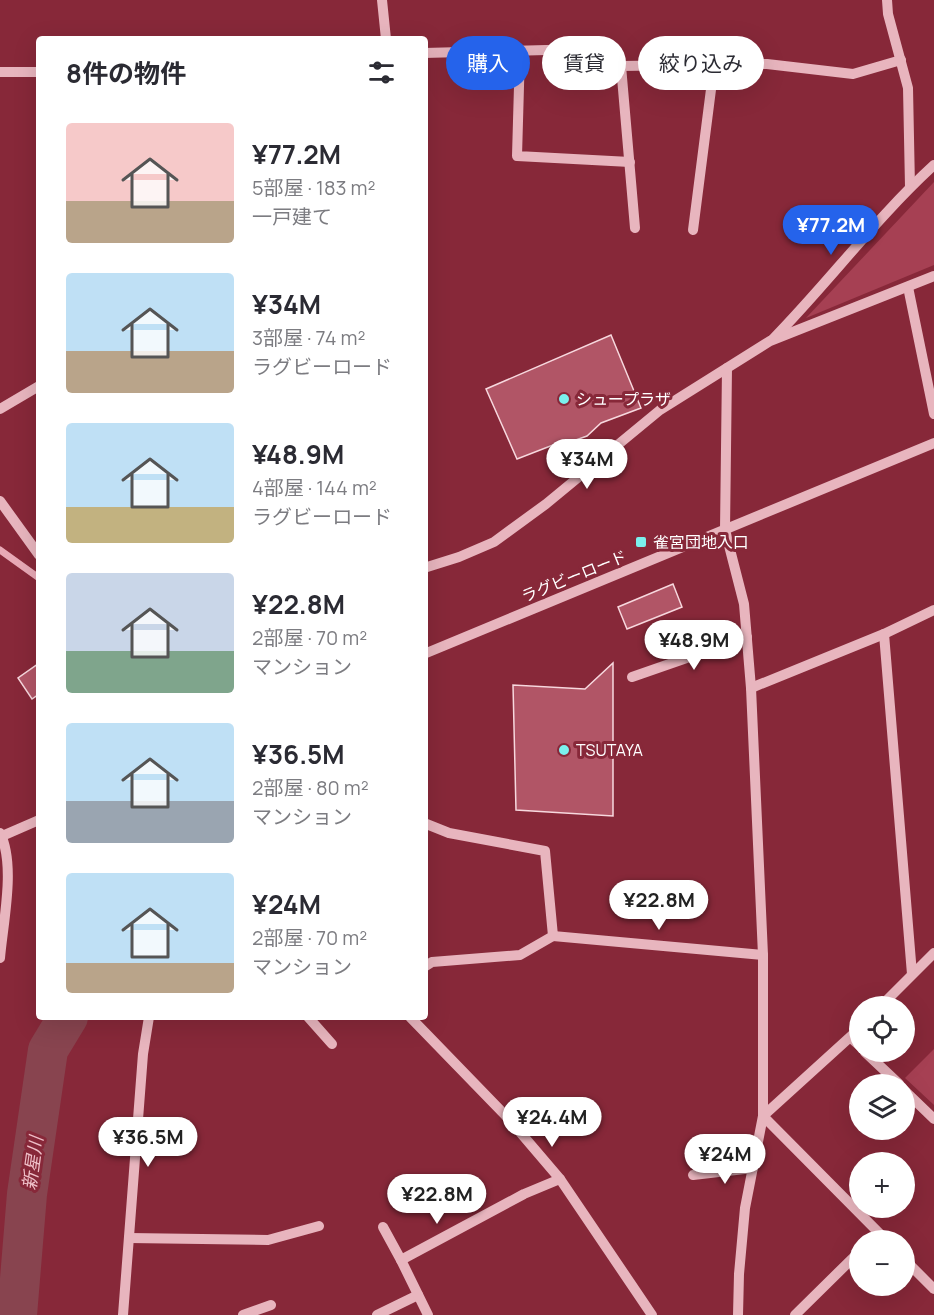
<!DOCTYPE html>
<html lang="ja">
<head>
<meta charset="utf-8">
<style>
  :root { --surface:#fff; --page:#f7f7f7; --text:#2b2b33; --muted:#7c7c81; --accent:#2563eb }
  body { margin:0; font-family:Manrope,"Noto Sans JP",sans-serif; background:var(--page); color:var(--text); height:100vh; display:flex; flex-direction:column; font-size:22px; white-space:nowrap }
  * { box-sizing:border-box; margin:0 }
  p { font-size:20px; color:var(--muted) }
  .icon { flex:none; width:33px; height:33px; fill:none; stroke:currentColor; stroke-width:2; stroke-linecap:round; stroke-linejoin:round }
  .map { position:relative; flex:1; overflow:hidden }
  .sheet { position:absolute; left:36px; top:36px; width:392px; height:984px; display:flex; flex-direction:column; background:var(--surface); border-radius:6px; box-shadow:0 6px 24px #0002 }
  .sheet>* { flex:none }
  .top-card { position:absolute; left:446px; top:36px; width:398px; height:54px; display:flex; gap:12px }
  .tools { position:absolute; left:849px; top:996px; display:grid; gap:12px }
  .tools a { display:grid; place-items:center; width:66px; height:66px; border-radius:50%; background:var(--surface); box-shadow:0 6px 24px #0002; font-size:30px }
  .price { position:absolute; translate:-50% -51px; padding:0 14px; border-radius:21px; background:#fff; color:#222; font-size:20px; line-height:39px; filter:drop-shadow(0 2px 3px #0008) }
  .price::after { content:''; position:absolute; left:50%; top:36px; width:18px; height:14px; margin-left:-9px; background:inherit; clip-path:polygon(0 0,100% 0,50% 100%) }
  .price.active { background:var(--accent); color:#fff }
  ul { padding:0; list-style:none }
  li { display:flex; align-items:center; gap:18px; height:150px; padding:0 30px }
  li span { display:grid; place-items:center; flex:none; width:168px; height:120px; border-radius:6px; color:#555 }
  li>.icon { margin-inline-start:auto }
  span .icon { width:72px; height:72px; fill:#fffc; stroke-width:1 }
  li b { font-size:26px }
  h2 { display:flex; justify-content:space-between; align-items:center; height:72px; padding:0 30px; font-size:26px }
  .tag { padding:0 21px; border-radius:27px; background:var(--surface); box-shadow:0 6px 24px #0002; font-size:21px; line-height:54px }
  .tag.active { background:var(--accent); color:#fff }
  .map>svg:first-child { display:block }
</style>
</head>
<body>
<div class="map">
<svg width="934" height="1315" viewBox="0 0 934 1315">
  <rect width="100%" height="100%" fill="#872839"/>
  <g fill="#a64053">
    <polygon points="934,182 934,265 806,318"/>
    <polygon points="934,1049 934,1105 905,1078"/>
  </g>
  <g fill="none" stroke-linecap="round" stroke-linejoin="round">
    <polyline stroke="#e8a9b6" stroke-width="7" points="0,550 39,578"/>
    <polyline stroke="#88444f" stroke-width="40" points="17,1315 27,1194 48,1050 68,1017"/>
  </g>
  <g fill="#b15566" stroke="#f7d8de" stroke-width="1.5">
    <polygon points="611,335 641,408 601,423 587,436 573,441 553,445 517,459 486,389"/>
    <polygon points="673,584 682,607 627,629 618,607"/>
    <polygon points="613,663 613,816 516,810 513,685 585,689"/>
    <polygon points="38,664 39,694 32,699 18,678"/>
  </g>
  <g fill="none" stroke-linecap="round" stroke-linejoin="round">
    <g stroke="#e8b5be" stroke-width="10">
      <polyline points="382,0 386,39"/>
      <polyline points="887,0 888,14 908,88 910,187"/>
      <polyline points="520,51 517,156 630,162"/>
      <polyline points="424,53 585,49 621,66 767,64 853,74 901,60"/>
      <polyline points="621,66 635,228"/>
      <polyline points="0,72 39,72"/>
      <polyline points="693,230 714,66"/>
      <polyline points="908,287 934,414"/>
      <path d="M 773,339 C 828,283 876,218 934,165"/>
      <polyline points="727,368 725,530 744,604 751,688 763,955 763,1116 745,1208 739,1274 738,1315"/>
      <polyline points="0,409 39,386"/>
      <polyline points="0,501 39,555"/>
      <polyline points="424,568 459,557 494,542 546,504 660,410 770,341 934,276"/>
      <polyline points="884,634 912,974"/>
      <polyline points="424,654 934,443"/>
      <polyline points="632,677 747,637"/>
      <polyline points="751,688 884,634 934,610"/>
      <polyline points="424,823 449,833 545,851 553,936 520,955 432,962 424,967"/>
      <path d="M 0,833 C 16,865 3,922 0,958"/>
      <polyline points="0,837 39,820"/>
      <polyline points="553,936 763,955"/>
      <polyline points="881,1006 934,953"/>
      <polyline points="308,1017 332,1044"/>
      <polyline points="410,1017 508,1118 560,1179 652,1315"/>
      <polyline points="851,1038 860,1046"/>
      <polyline points="865,1052 899,1084"/>
      <polyline points="904,1090 934,1119"/>
      <polyline points="763,1116 886,1240"/>
      <polyline points="763,1116 860,1028"/>
      <polyline points="693,1175 753,1168"/>
      <polyline points="383,1227 401,1260"/>
      <polyline points="129,1238 268,1240 319,1226"/>
      <polyline points="904,1259 934,1289"/>
      <polyline points="123,1315 143,1054 149,1017"/>
      <polyline points="243,1315 271,1305"/>
      <polyline points="377,1315 418,1295"/>
      <polyline points="428,1315 401,1260 524,1194 560,1179"/>
      <polyline points="795,1315 860,1251"/>
    </g>
  </g>
  <g fill="#7bf0ed" stroke="#872839" stroke-width="2">
    <circle cx="564" cy="399" r="6"/>
    <rect x="635" y="536" width="12" height="12" rx="3"/>
    <circle cx="564" cy="750" r="6"/>
  </g>
  <g text-anchor="middle" dominant-baseline="central" stroke-width="6" stroke-linejoin="round" paint-order="stroke">
    <g font-size="16" fill="#fff" stroke="#872839" text-anchor="start">
      <text x="576" y="399">シュープラザ</text>
      <text x="653" y="542">雀宮団地入口</text>
      <text x="576" y="750">TSUTAYA</text>
    </g>
    <g font-size="16" fill="#fff" stroke="#872839">
      <text transform="translate(574 576) rotate(-22)">ラグビーロード</text>
    </g>
    <g font-size="18" font-style="italic" fill="#efc0c9" stroke="#872839">
      <text transform="translate(32 1163) rotate(-82)">新星川</text>
    </g>
  </g>
</svg>
<div class="tools">
<a><svg class="icon" aria-label="locate" viewBox="0 0 24 24"><circle cx="12" cy="12" r="6"/><path d="M12 2v4M12 18v4M2 12h4M18 12h4"/></svg></a>
<a><svg class="icon" aria-label="layers" viewBox="0 0 24 24"><path d="M12 4l9 5-9 5-9-5zM3 14l9 5 9-5"/></svg></a>
<a>+</a>
<a>−</a>
</div>
<b class="price active" style="left:831px;top:256px">¥77.2M</b>
<b class="price" style="left:587px;top:490px">¥34M</b>
<b class="price" style="left:694px;top:671px">¥48.9M</b>
<b class="price" style="left:659px;top:931px">¥22.8M</b>
<b class="price" style="left:552px;top:1148px">¥24.4M</b>
<b class="price" style="left:148px;top:1168px">¥36.5M</b>
<b class="price" style="left:725px;top:1185px">¥24M</b>
<b class="price" style="left:437px;top:1225px">¥22.8M</b>
<div class="top-card">
<a class="tag active">購入</a>
<a class="tag">賃貸</a>
<a class="tag">絞り込み</a>
</div>
<section class="sheet">
<h2>8件の物件<svg class="icon" aria-label="filters" viewBox="0 0 24 24"><path d="M4 7h16M4 17h16"/><circle cx="9" cy="7" r="2"/><circle cx="15" cy="17" r="2"/></svg></h2>
<ul>
<li><span style="background:linear-gradient(#f6c9c9 65%,#b9a48a 0)"><svg class="icon" aria-label="home" viewBox="0 0 24 24"><path d="M3 11l9-7 9 7M6 9v11h12V9"/></svg></span><div><b>¥77.2M</b><p>5部屋 · 183 m²</p><p>一戸建て</p></div></li>
<li><span style="background:linear-gradient(#bfe0f5 65%,#b9a48a 0)"><svg class="icon" aria-label="home" viewBox="0 0 24 24"><path d="M3 11l9-7 9 7M6 9v11h12V9"/></svg></span><div><b>¥34M</b><p>3部屋 · 74 m²</p><p>ラグビーロード</p></div></li>
<li><span style="background:linear-gradient(#bfe0f5 70%,#c2b280 0)"><svg class="icon" aria-label="home" viewBox="0 0 24 24"><path d="M3 11l9-7 9 7M6 9v11h12V9"/></svg></span><div><b>¥48.9M</b><p>4部屋 · 144 m²</p><p>ラグビーロード</p></div></li>
<li><span style="background:linear-gradient(#c9d6e8 65%,#7fa58c 0)"><svg class="icon" aria-label="home" viewBox="0 0 24 24"><path d="M3 11l9-7 9 7M6 9v11h12V9"/></svg></span><div><b>¥22.8M</b><p>2部屋 · 70 m²</p><p>マンション</p></div></li>
<li><span style="background:linear-gradient(#bfe0f5 65%,#9aa5b1 0)"><svg class="icon" aria-label="home" viewBox="0 0 24 24"><path d="M3 11l9-7 9 7M6 9v11h12V9"/></svg></span><div><b>¥36.5M</b><p>2部屋 · 80 m²</p><p>マンション</p></div></li>
<li><span style="background:linear-gradient(#bfe0f5 75%,#b9a48a 0)"><svg class="icon" aria-label="home" viewBox="0 0 24 24"><path d="M3 11l9-7 9 7M6 9v11h12V9"/></svg></span><div><b>¥24M</b><p>2部屋 · 70 m²</p><p>マンション</p></div></li>
</ul>
</section>
</div>
</body>
</html>
